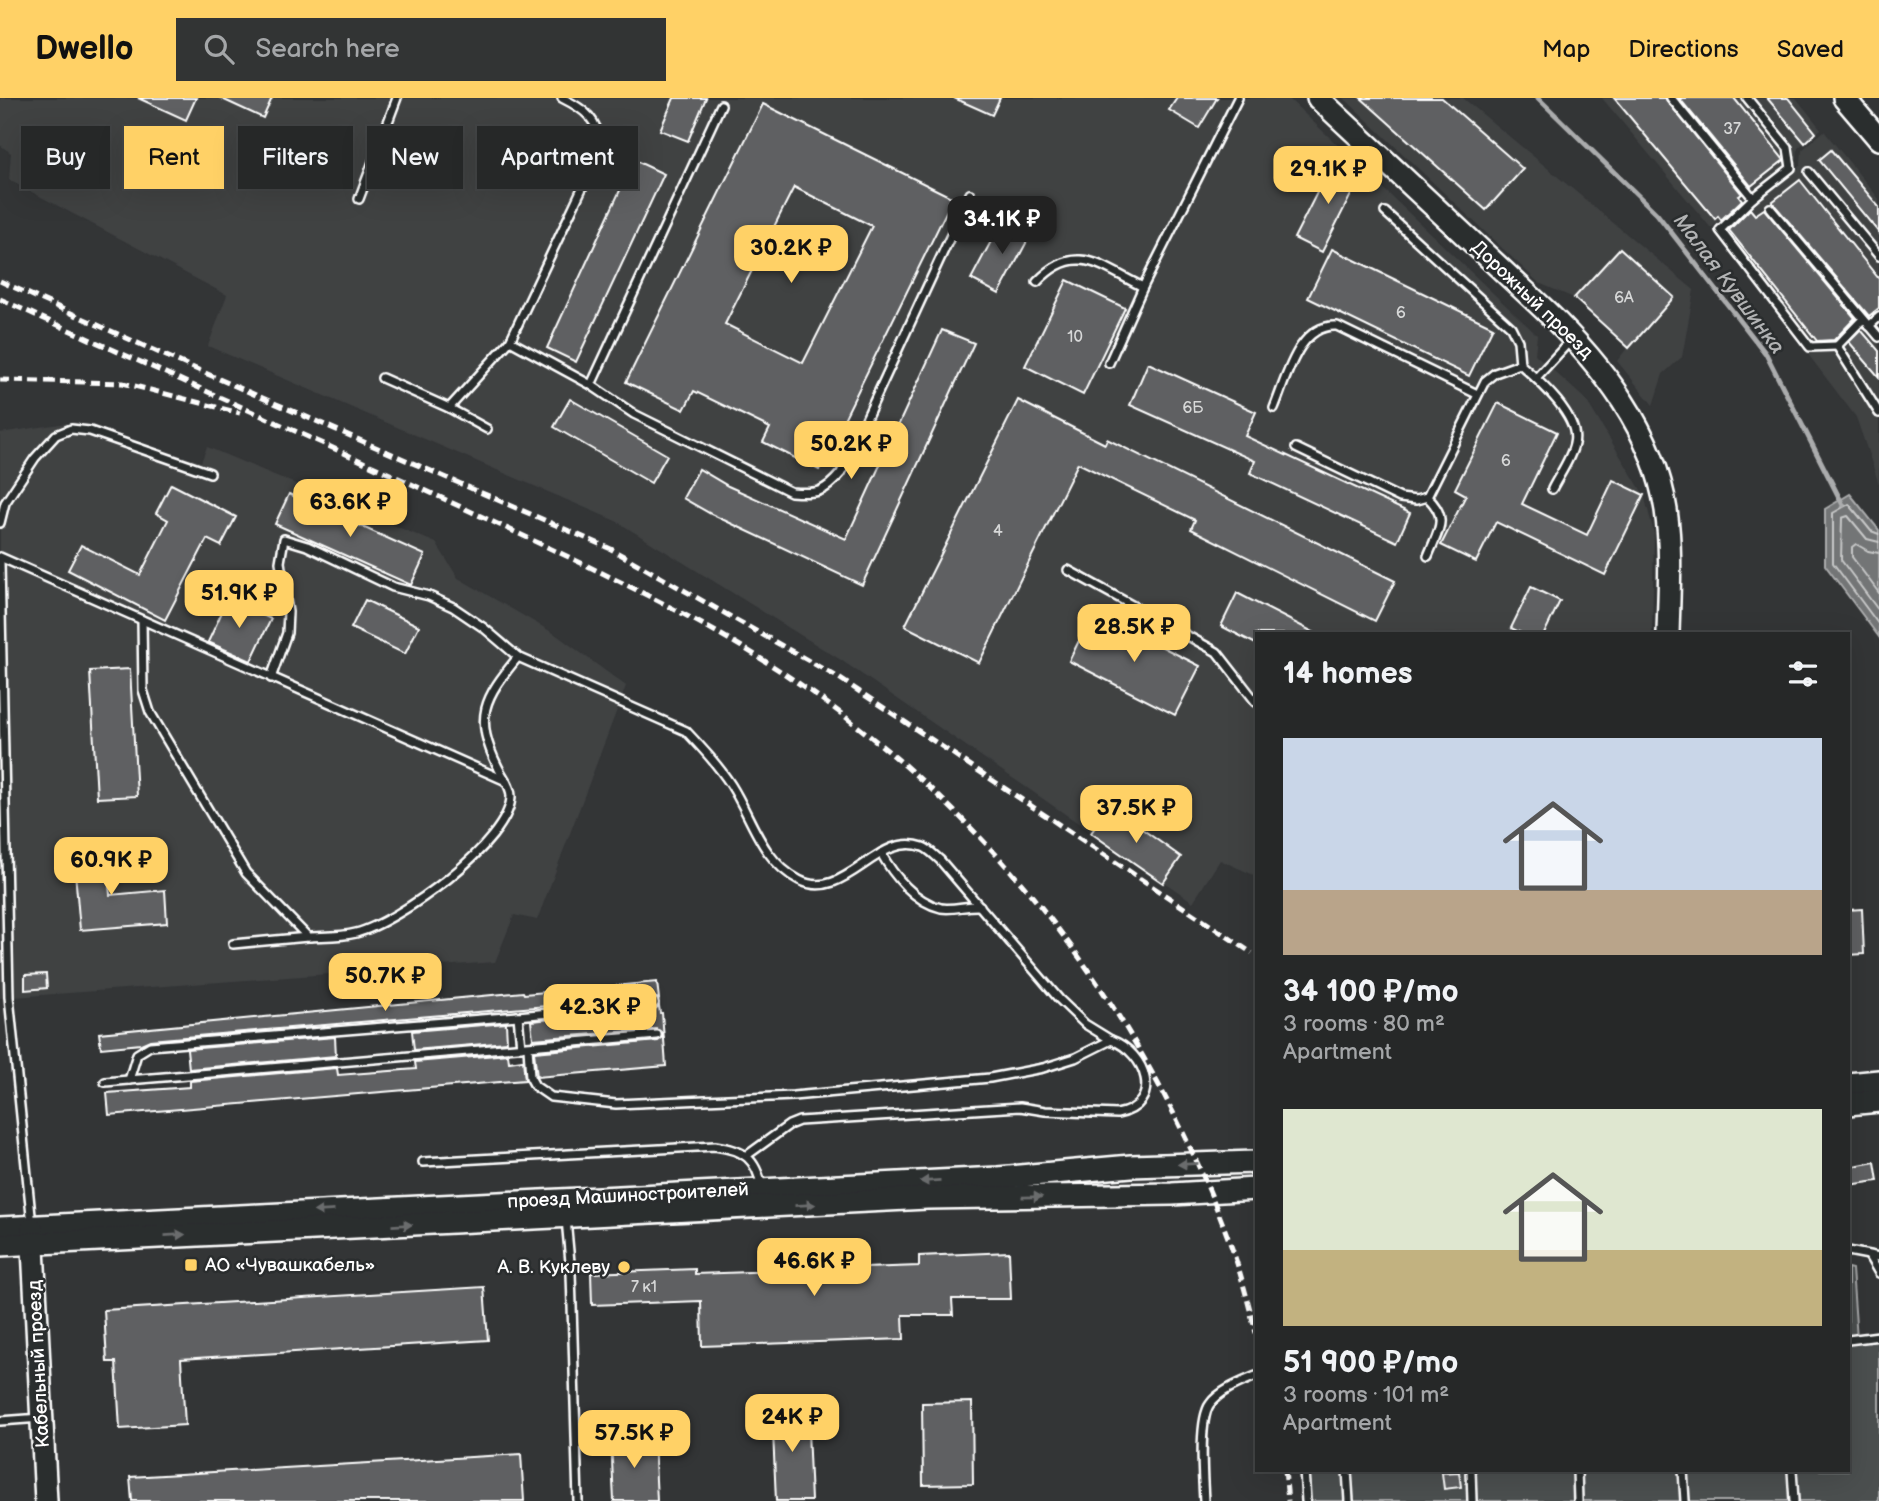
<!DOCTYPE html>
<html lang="en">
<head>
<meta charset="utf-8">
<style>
  :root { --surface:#262828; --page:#323434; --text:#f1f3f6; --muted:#a4a6a8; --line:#424445; --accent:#ffd166 }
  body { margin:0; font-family:"Balsamiq Sans",sans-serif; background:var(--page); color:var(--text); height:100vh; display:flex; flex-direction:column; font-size:26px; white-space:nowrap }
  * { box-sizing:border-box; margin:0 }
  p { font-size:23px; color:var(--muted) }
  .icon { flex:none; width:38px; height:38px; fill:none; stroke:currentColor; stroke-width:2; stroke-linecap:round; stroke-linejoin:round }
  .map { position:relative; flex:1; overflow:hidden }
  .panel { position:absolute; left:1255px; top:534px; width:595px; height:840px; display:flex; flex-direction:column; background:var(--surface); border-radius:0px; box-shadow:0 7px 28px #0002,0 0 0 2px var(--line) }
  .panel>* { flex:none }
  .top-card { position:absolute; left:21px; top:28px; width:665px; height:63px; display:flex; gap:14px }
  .price { position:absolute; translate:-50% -60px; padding:0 16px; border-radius:14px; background:var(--accent); color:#111; font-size:23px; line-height:46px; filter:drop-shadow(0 2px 4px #0008) }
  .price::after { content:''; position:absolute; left:50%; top:42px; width:21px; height:16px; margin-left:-10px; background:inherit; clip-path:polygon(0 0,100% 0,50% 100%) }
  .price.current { background:#222; color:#fff }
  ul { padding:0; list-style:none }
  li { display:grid; align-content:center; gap:14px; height:371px; padding:0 28px }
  li span { display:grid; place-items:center; height:217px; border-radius:0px; color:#555 }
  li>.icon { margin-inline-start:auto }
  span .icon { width:126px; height:126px; fill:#fffc; stroke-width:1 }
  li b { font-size:30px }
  h2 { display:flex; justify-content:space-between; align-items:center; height:84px; padding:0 28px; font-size:30px }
  .chip { padding:0 24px; border-radius:0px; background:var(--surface); box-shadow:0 7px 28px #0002,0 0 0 2px var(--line); font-size:24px; line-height:63px }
  .chip.current { background:var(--accent); color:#111 }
  header { display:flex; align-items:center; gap:42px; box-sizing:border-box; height:98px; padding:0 35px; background:var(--accent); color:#111 }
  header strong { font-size:33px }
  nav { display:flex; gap:38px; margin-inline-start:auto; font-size:24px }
  .search { width:490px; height:63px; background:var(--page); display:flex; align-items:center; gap:18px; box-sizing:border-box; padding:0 24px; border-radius:0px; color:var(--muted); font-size:26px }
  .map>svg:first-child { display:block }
</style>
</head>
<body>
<header>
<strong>Dwello</strong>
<div class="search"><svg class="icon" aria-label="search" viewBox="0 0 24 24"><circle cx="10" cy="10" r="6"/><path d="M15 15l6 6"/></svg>Search here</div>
<nav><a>Map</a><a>Directions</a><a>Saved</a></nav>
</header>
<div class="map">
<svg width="1879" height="1403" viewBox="0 0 1879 1403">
  <rect width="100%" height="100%" fill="#333536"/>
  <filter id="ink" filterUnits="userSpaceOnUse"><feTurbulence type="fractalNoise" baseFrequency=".0143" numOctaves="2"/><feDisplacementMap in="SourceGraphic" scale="14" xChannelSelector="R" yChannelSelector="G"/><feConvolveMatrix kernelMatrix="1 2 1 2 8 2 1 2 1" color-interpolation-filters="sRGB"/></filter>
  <g filter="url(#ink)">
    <g fill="#404243">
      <polygon points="0,0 1288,0 1537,237 1535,256 1586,302 1644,397 1654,435 1652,535 1256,536 1256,778 1220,762 1193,804 841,562 616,423 208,248 227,197 9,82 11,55 0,47"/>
      <polygon points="1344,0 1463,0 1694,192 1682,259 1663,276 1653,307 1617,263 1628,249 1574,200 1539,185"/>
      <polygon points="1602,0 1796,0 1821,31 1798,50 1797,60 1711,130"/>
      <polygon points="1824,33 1879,101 1879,386 1856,319 1716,136 1801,67 1802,52"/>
      <polygon points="74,324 201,364 207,349 436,445 458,480 555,536 626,588 537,822 514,817 495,864 0,900 0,335"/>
    </g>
    <polygon fill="#4c4f50" stroke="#a6a7a8" stroke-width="2" points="1848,1170 1852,1171 1857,1241 1879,1238 1879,1403 1306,1403 1304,1372 1848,1372"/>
    <polygon fill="#737576" stroke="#abacad" stroke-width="2" points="1850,396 1879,432 1879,539 1825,467 1825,411"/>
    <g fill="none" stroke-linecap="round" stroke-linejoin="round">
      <g stroke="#c7c8c8" stroke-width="2">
        <polyline points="1879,436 1871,433 1849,406 1833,415 1833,465 1879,527"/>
        <polyline points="1879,444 1867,441 1848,418 1842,420 1841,462 1879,513"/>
        <polyline points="1879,455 1868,453 1856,446 1852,449 1852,459 1879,495"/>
      </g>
      <polyline stroke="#abacad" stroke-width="5" points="1538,0 1657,116 1766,256 1843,407"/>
    </g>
    <g fill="#5f6162" stroke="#fff" stroke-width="2" fill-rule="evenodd">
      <polygon points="138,0 196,0 186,22"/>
      <polygon points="220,0 272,0 263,20"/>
      <polygon points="674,0 706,0 688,43 660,32"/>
      <polygon points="954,0 1000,0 992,17"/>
      <polygon points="1177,0 1217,0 1199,30 1169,12"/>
      <polygon points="1361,0 1442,0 1523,71 1486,112"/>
      <polygon points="1614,0 1665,0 1742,96 1739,98 1742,102 1721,122 1718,118 1715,121"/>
      <polygon points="1679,0 1734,0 1784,62 1751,88"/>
      <polygon points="1767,0 1788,0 1816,35 1805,45"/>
      <path d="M 763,6 L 953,100 L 819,372 L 763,344 L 770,330 L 694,293 L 684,312 L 626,284 ZM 794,89 L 872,128 L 803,265 L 725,226 Z"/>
      <polygon points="1831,52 1879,109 1879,135 1819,62"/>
      <polygon points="1334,61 1362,75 1322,154 1294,140"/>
      <polygon points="634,62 664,76 576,264 547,250"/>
      <polygon points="1800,82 1879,181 1879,210 1869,218 1772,104"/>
      <polygon points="1750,111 1755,117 1764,111 1855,220 1834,242 1817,243 1729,132"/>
      <polygon points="1004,119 1032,134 999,196 971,181"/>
      <polygon points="1620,150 1674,199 1629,250 1574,200"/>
      <polygon points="1332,151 1493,229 1469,278 1308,200"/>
      <polygon points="1067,182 1125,210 1083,297 1025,268"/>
      <polygon points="942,232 974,245 862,487 711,416 683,400 699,371 728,388 846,441"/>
      <polygon points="1861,232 1879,253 1879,279 1849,244"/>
      <polygon points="1148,265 1256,314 1245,338 1410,415 1397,444 1250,375 1255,363 1130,307"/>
      <polygon points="570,301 667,357 651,385 554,329"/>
      <polygon points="1018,302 1105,346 1107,341 1395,483 1375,523 1191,431 1195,422 1078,365 979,565 905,528"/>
      <polygon points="1498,305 1557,334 1522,406 1587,437 1613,382 1644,397 1605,477 1496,424 1476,464 1441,447 1466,397 1455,391"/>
      <polygon points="171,386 236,419 221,448 207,441 165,522 68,472 81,447 140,477 168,422 156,415"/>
      <polygon points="289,396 425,457 411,487 275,426"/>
      <polygon points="1531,489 1560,503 1544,536 1523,536 1511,530"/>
      <polygon points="1237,495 1317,536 1256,536 1256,546 1221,528"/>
      <polygon points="228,501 271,521 251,563 208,544"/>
      <polygon points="365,502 419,528 405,556 351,530"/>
      <polygon points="1093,514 1200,568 1175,617 1069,563"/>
      <polygon points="130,571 137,698 97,700 90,573"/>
      <polygon points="1110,708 1181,759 1163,785 1091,735"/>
      <polygon points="105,749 110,797 165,792 167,825 80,832 73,751"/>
      <polygon points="1862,811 1864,856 1848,857 1848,812"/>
      <polygon points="46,876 47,890 25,892 25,877"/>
      <polygon points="657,884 659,901 653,899 150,942 141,946 101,950 99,935 523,894 524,896"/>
      <polygon points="659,908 660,915 662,915 666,968 537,979 534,954 658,943 662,940 663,936 656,931 533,941 531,923 655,911"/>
      <polygon points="506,925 507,944 414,952 412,933"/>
      <polygon points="335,939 336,958 189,971 187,951"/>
      <polygon points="508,956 509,964 523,962 525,982 109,1017 107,995 190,989 190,983 337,970 338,977 416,971 415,964"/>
      <polygon points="1875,1064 1878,1083 1848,1087 1848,1069"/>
      <polygon points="1009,1154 1011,1201 952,1201 953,1217 903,1217 904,1241 702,1248 701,1203 592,1207 591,1175 695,1171 695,1176 919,1168 919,1158"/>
      <polygon points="484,1189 488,1242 181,1261 185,1327 120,1331 116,1264 107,1264 104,1212"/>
      <polygon points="972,1304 973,1386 923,1387 922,1305"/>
      <polygon points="807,1308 811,1403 776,1403 772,1310"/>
      <polygon points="654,1340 657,1403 614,1403 611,1342"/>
      <polygon points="521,1356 524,1403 132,1403 130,1379"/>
      <polygon points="1459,1374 1461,1389 1444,1391 1442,1375"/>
    </g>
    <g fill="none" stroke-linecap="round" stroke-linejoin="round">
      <g stroke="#fff" stroke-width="12">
        <g id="lane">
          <path d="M 562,0 C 586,12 596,20 602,48 L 510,243 L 591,287 L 634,316 L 791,394 C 817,396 824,395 841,375 L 970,96"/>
          <polyline points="1671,0 1753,100"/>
          <polyline points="1747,0 1788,50 1791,70 1753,100 1720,132 1810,249 1837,248"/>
          <polyline points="1809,74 1879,158"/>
          <polyline points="359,101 397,0"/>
          <polyline points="1770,110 1879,239"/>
          <path d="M 1385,114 L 1511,229 L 1518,243 L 1520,266 C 1538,282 1581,319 1574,346 C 1571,361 1559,377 1552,391"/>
          <path d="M 1037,184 C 1076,143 1100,168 1143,189"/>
          <polyline points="1863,221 1837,248 1879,315"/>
          <polyline points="1869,228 1879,219"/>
          <polyline points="1109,265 1143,189 1238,0"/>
          <polyline points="382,280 449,310 487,331"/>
          <polyline points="1536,280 1571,242"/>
          <polyline points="591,287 721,7"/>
          <polyline points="449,310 510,243"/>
          <path d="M 1274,310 C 1286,282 1298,225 1337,228 L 1477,296"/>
          <polyline points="1296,350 1400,400 1416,402 1427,399 1485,283 1495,275 1520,266"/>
          <path d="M 1427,399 C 1450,420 1438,433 1428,458"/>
          <polyline points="0,425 5,405 35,360 56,337 71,331 90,333 210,375"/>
          <polyline points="0,459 504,682"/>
          <polyline points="0,464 9,899 32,1127"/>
          <polyline points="1068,472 1217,554 1256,604"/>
          <path d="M 142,522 L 143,592 L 150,614 L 246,775 L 308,839 C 323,838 341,839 356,835 C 397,825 511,744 511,698 C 511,688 502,678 498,669 C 473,619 484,600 518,559"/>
          <path d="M 271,580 L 287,535 L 288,514 L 280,464 L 284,441 L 307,448 L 393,489 L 429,498 L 453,509 L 484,530 L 518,559 L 686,633 C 702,650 718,667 731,687 C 752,720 761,762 799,782 C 845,806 877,732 923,749 C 929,751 935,758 940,762 L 1059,901 L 1085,926 L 1111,942"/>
          <path d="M 881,755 C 893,777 915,804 941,810 C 954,812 967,807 980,808"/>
          <polyline points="233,846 308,839"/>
          <polyline points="518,918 521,949"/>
          <path d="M 528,949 L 530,979 L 535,988 L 551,999 L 616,1006 L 793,998 L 990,980 L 1043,970 L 1075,960 L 1111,942 C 1146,954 1165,1007 1117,1016 L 1045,1013 L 1020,1009 L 799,1023 L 789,1027 L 746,1058"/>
          <polyline points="129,982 137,956 150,948 518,918 654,905"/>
          <polyline points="105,984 657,937"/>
          <path d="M 423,1064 L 715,1048 C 744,1052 756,1060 762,1090"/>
          <polyline points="566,1121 571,1175 578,1403"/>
          <polyline points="1848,1153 1879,1159"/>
          <polyline points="1869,1158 1879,1175"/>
          <polyline points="1848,1242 1879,1238"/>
          <polyline points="0,1323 41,1320"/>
          <polyline points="1304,1372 1306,1403"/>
          <polyline points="1347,1372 1349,1403"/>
          <polyline points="1471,1372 1472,1403"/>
          <polyline points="1577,1372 1578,1403"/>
          <polyline points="1683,1372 1685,1403"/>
          <polyline points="1792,1372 1794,1403"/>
          <path d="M 1204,1403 C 1203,1382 1198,1322 1210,1306 C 1220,1292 1242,1284 1256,1278"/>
        </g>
      </g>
      <g stroke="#fff" stroke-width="26">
        <g id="secondary">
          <path d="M 1318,0 L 1546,213 C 1602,267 1654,333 1666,412 C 1672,453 1669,494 1668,536"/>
          <polyline points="1844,0 1879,41"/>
          <polyline points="1848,986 1879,983"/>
          <polyline points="1848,1006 1879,1003"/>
          <polyline points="0,1130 998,1080 1131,1068 1256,1064"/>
          <polyline points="32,1130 46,1403"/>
          <polyline points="0,1147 927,1100 1172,1096 1256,1091"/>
        </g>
      </g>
      <use href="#lane" stroke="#2a2d2e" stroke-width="7"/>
      <use href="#secondary" stroke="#2a2d2e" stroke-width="21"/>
      <g stroke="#fff" stroke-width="5" stroke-dasharray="10 5" stroke-linecap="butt">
        <polyline points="0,183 182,265 611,451 839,580 1252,855"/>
        <path d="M 0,201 C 153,270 307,337 459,408 C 555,453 651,495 742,549 C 972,687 1137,894 1230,1145 C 1241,1174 1248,1205 1256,1235"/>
        <polyline points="0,282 123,285 240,315"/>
        <polyline points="1285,1372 1288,1403"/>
      </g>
    </g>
    <defs><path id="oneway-solid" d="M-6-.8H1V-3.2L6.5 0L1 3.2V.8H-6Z" transform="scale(1.75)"/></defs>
    <g fill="#6a6c6d">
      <use href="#oneway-solid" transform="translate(1188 1066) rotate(177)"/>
      <use href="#oneway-solid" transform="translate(930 1083) rotate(177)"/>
      <use href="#oneway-solid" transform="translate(1032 1099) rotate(-1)"/>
      <use href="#oneway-solid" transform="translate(805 1107) rotate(-3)"/>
      <use href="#oneway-solid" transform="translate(324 1113) rotate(177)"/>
      <use href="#oneway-solid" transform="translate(402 1127) rotate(-3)"/>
      <use href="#oneway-solid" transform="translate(175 1137) rotate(-3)"/>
    </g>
  </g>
  <g fill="#ffd166" stroke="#2a2d2e" stroke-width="2.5">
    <rect x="184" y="1160" width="14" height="14" rx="3.5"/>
    <circle cx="624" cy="1169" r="7"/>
  </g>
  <g text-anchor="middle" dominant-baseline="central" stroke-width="5" stroke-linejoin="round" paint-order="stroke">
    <g font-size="16" fill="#d7d8d8">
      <text x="1732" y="31">37</text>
      <text x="1624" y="200">6А</text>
      <text x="1401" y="215">6</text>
      <text x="1075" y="239">10</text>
      <text x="1193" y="310">6Б</text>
      <text x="1506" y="363">6</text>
      <text x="998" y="433">4</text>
      <text x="644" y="1189">7 к1</text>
    </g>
    <g font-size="19" fill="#fff" stroke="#2a2d2e">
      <text transform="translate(1532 202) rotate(44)">Дорожный проезд</text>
      <text transform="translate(628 1098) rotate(-3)">проезд Машиностроителей</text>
      <text transform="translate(39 1266) rotate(-93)">Кабельный проезд</text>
    </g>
    <g font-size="19" fill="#fff" stroke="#2a2d2e" text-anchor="start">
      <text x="205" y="1167">АО «Чувашкабель»</text>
      <text x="610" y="1169" text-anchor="end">А. В. Куклеву</text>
    </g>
    <g font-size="21" font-style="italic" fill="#b2b3b4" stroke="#2a2d2e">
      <text transform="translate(1729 186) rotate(53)">Малая Кувшинка</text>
    </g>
  </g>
</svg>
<b class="price" style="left:1328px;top:108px">29.1K ₽</b>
<b class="price current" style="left:1002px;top:158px">34.1K ₽</b>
<b class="price" style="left:791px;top:187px">30.2K ₽</b>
<b class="price" style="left:851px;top:383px">50.2K ₽</b>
<b class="price" style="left:350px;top:441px">63.6K ₽</b>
<b class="price" style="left:239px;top:532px">51.9K ₽</b>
<b class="price" style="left:1134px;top:566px">28.5K ₽</b>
<b class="price" style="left:1136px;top:747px">37.5K ₽</b>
<b class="price" style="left:111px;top:799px">60.9K ₽</b>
<b class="price" style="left:385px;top:915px">50.7K ₽</b>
<b class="price" style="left:600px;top:946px">42.3K ₽</b>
<b class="price" style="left:814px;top:1200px">46.6K ₽</b>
<b class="price" style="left:792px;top:1356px">24K ₽</b>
<b class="price" style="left:634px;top:1372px">57.5K ₽</b>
<div class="top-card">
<a class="chip">Buy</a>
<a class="chip current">Rent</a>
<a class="chip">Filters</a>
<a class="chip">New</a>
<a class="chip">Apartment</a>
</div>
<section class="panel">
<h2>14 homes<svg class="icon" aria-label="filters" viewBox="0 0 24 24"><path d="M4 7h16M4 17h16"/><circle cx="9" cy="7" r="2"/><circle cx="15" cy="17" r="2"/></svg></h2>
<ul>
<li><span style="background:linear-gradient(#c9d6e8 70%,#b9a48a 0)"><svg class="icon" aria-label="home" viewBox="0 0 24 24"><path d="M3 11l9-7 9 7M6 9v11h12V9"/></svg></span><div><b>34 100 ₽/mo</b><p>3 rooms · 80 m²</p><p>Apartment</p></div></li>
<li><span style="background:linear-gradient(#dfe7d0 65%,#c2b280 0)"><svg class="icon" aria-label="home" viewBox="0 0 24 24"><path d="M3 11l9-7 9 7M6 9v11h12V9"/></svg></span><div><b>51 900 ₽/mo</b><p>3 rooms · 101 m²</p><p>Apartment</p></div></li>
</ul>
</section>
</div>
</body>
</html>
